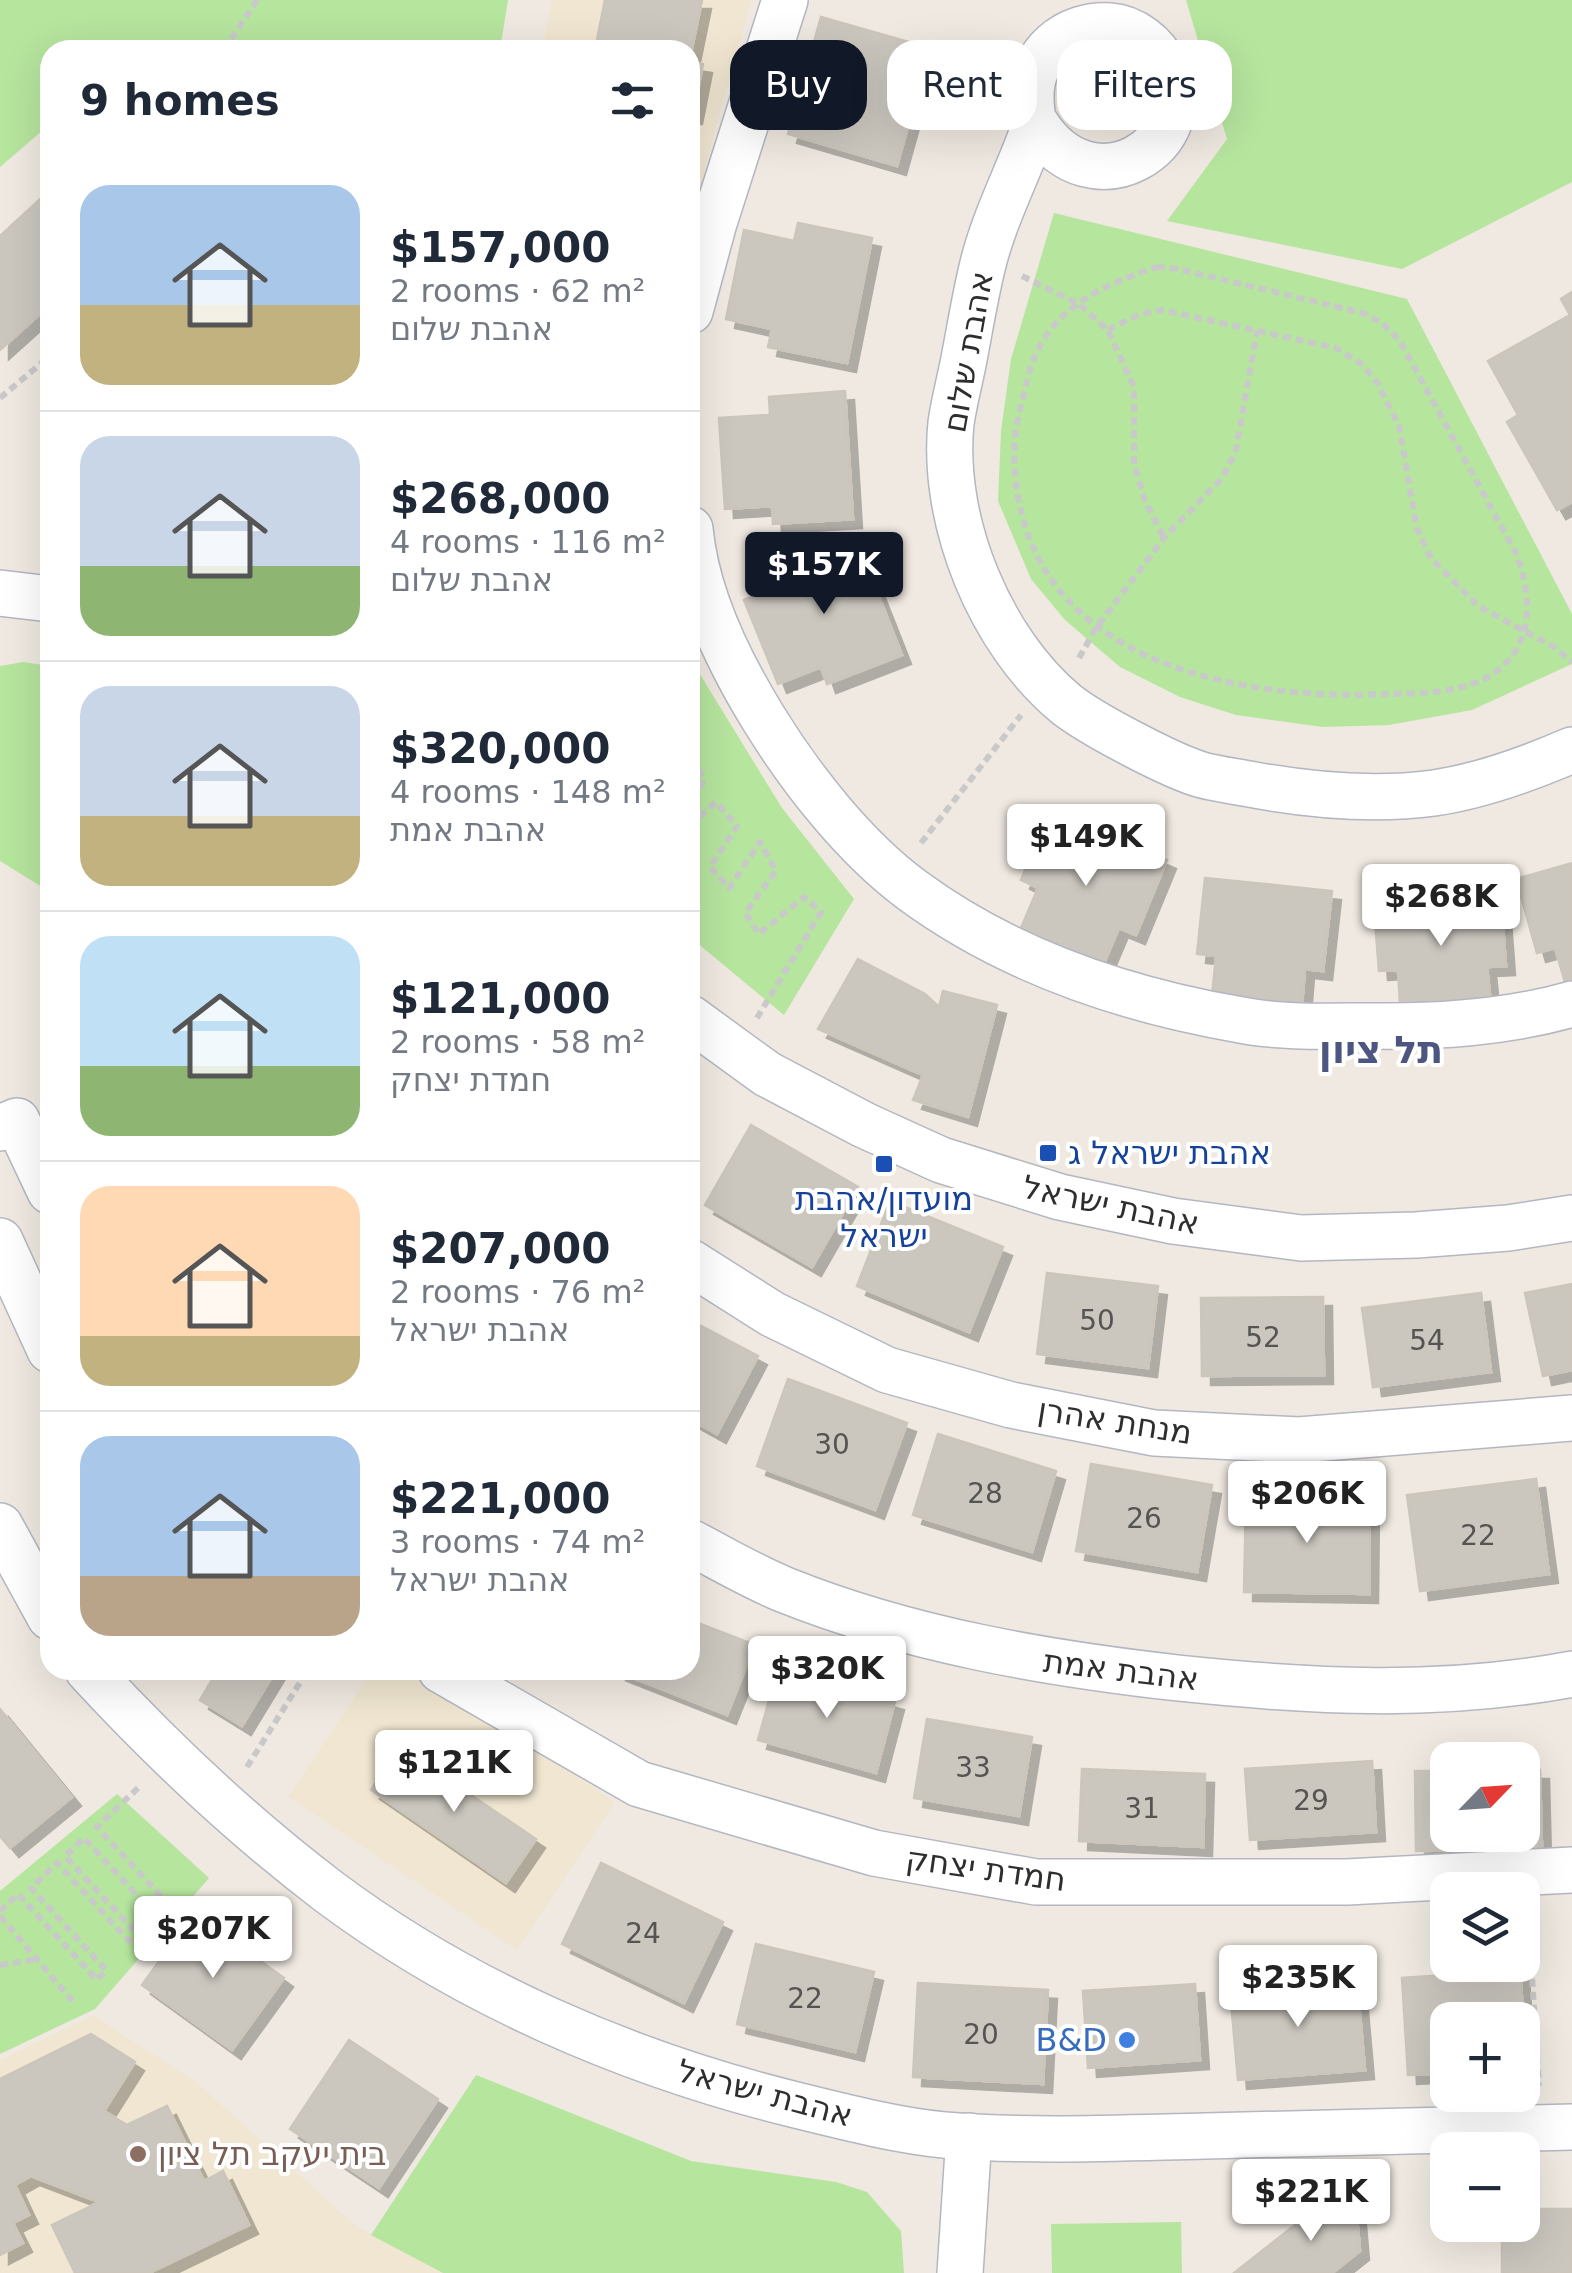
<!DOCTYPE html>
<html lang="en">
<head>
<meta charset="utf-8">
<style>
  :root { --surface:#fff; --page:#f2f2f3; --text:#1f2937; --muted:#747a83; --line:#e0e1e3; --accent:#111827 }
  body { margin:0; font-family:"DejaVu Sans","Noto Sans Hebrew",sans-serif; background:var(--page); color:var(--text); height:100vh; display:flex; flex-direction:column; font-size:38px; white-space:nowrap }
  * { box-sizing:border-box; margin:0 }
  p { font-size:32px; color:var(--muted) }
  .icon { flex:none; width:55px; height:55px; fill:none; stroke:currentColor; stroke-width:2; stroke-linecap:round; stroke-linejoin:round }
  .map { position:relative; flex:1; overflow:hidden }
  .drawer { position:absolute; left:40px; top:40px; width:660px; height:1640px; display:flex; flex-direction:column; background:var(--surface); border-radius:30px; box-shadow:0 10px 40px #0002 }
  .drawer>* { flex:none }
  .banner { position:absolute; left:730px; top:40px; width:690px; height:90px; display:flex; gap:20px }
  .needle { width:65px; rotate:65deg }
  .tools { position:absolute; left:1430px; top:1742px; display:grid; gap:20px }
  .tools a { display:grid; place-items:center; width:110px; height:110px; border-radius:20px; background:var(--surface); box-shadow:0 10px 40px #0002; font-size:50px }
  .price { position:absolute; translate:-50% -85px; padding:0 22px; border-radius:10px; background:#fff; color:#222; font-size:32px; line-height:65px; filter:drop-shadow(0 2px 5px #0008) }
  .price::after { content:''; position:absolute; left:50%; top:60px; width:30px; height:22px; margin-left:-15px; background:inherit; clip-path:polygon(0 0,100% 0,50% 100%) }
  .price.selected { background:var(--accent); color:#fff }
  ul { padding:0; list-style:none }
  li { display:flex; align-items:center; gap:30px; height:250px; padding:0 40px }
  li+li { border-top:2px solid var(--line) }
  li span { display:grid; place-items:center; flex:none; width:280px; height:200px; border-radius:30px; color:#555 }
  li>.icon { margin-inline-start:auto }
  span .icon { width:120px; height:120px; fill:#fffc; stroke-width:1 }
  li b { font-size:42px }
  h2 { display:flex; justify-content:space-between; align-items:center; height:120px; padding:0 40px; font-size:42px }
  .tag { padding:0 35px; border-radius:30px; background:var(--surface); box-shadow:0 10px 40px #0002; font-size:35px; line-height:90px }
  .tag.selected { background:var(--accent); color:#fff }
  .map>svg:first-child { display:block }
</style>
</head>
<body>
<div class="map">
<svg width="1572" height="2273" viewBox="0 0 1572 2273">
  <defs>
    <filter id="shadow"><feDropShadow dx="9" dy="9" stdDeviation="0" flood-color="#0004"/></filter>
  </defs>
  <rect width="100%" height="100%" fill="#efe9e1"/>
  <g fill="#f0e6d1">
    <polygon points="552,0 751,0 690,222 690,50 542,50"/>
    <polygon points="372,1670 417,1670 615,1802 517,1950 288,1797"/>
    <polygon points="93,2015 196,2082 356,2226 443,2273 0,2273 0,2060"/>
  </g>
  <g fill="#b6e59e">
    <polygon points="0,0 508,0 500,50 50,50 50,124 0,167"/>
    <polygon points="1186,0 1572,0 1572,182 1402,269 1167,221 1227,139"/>
    <polygon points="1054,213 1407,299 1572,614 1572,664 1472,710 1389,725 1323,727 1236,715 1180,697 1120,667 1065,620 1031,579 998,501 1001,431 1011,359"/>
    <polygon points="690,658 782,808 854,899 784,1015 690,937"/>
    <polygon points="23,662 50,666 50,892 0,861 0,666"/>
    <polygon points="117,1794 209,1878 95,2009 0,2054 0,1891"/>
    <polygon points="476,2075 691,2161 836,2182 867,2192 901,2231 904,2273 443,2273 371,2235"/>
    <polygon points="1181,2222 1182,2273 1052,2273 1051,2224"/>
  </g>
  <g fill="#cbc7bf" stroke="#cbc5ba" stroke-width="2.5" filter="url(#shadow)">
    <polygon points="605,0 702,0 690,58 690,50 602,50 603,45 596,45"/>
    <polygon points="821,17 930,48 897,166 788,134"/>
    <polygon points="690,62 703,64 693,115 690,115"/>
    <polygon points="50,190 50,305 0,350 0,236"/>
    <polygon points="798,223 872,238 847,363 768,347 772,329 726,319 744,230 794,241"/>
    <polygon points="1572,292 1572,502 1557,510 1507,422 1518,415 1488,361 1570,315 1561,299"/>
    <polygon points="845,391 853,519 773,524 772,506 725,509 719,418 770,415 769,397"/>
    <polygon points="855,536 902,655 827,684 821,667 778,684 744,600 791,581 785,564"/>
    <polygon points="1050,810 1167,860 1136,935 1119,928 1101,970 1018,935 1038,888 1021,880"/>
    <polygon points="1572,863 1572,995 1569,996 1555,948 1537,953 1516,879"/>
    <polygon points="1205,878 1332,891 1323,971 1305,969 1301,1016 1211,1006 1216,956 1197,954"/>
    <polygon points="1500,886 1506,966 1487,967 1492,1014 1401,1021 1398,970 1379,971 1373,895"/>
    <polygon points="858,959 925,994 939,1007 943,991 997,1005 968,1117 913,1100 923,1075 818,1029"/>
    <polygon points="751,1125 858,1187 812,1267 705,1205"/>
    <polygon points="890,1201 1003,1247 969,1332 857,1286"/>
    <polygon points="1047,1273 1158,1286 1148,1368 1037,1354"/>
    <polygon points="1572,1284 1572,1370 1543,1376 1525,1293"/>
    <polygon points="1481,1293 1491,1372 1373,1387 1362,1308"/>
    <polygon points="1323,1297 1324,1375 1202,1376 1201,1298"/>
    <polygon points="690,1320 758,1356 717,1434 690,1419"/>
    <polygon points="788,1379 907,1423 875,1510 757,1466"/>
    <polygon points="938,1434 1056,1471 1032,1552 913,1515"/>
    <polygon points="1091,1464 1212,1485 1197,1572 1076,1551"/>
    <polygon points="1536,1479 1549,1574 1420,1591 1407,1495"/>
    <polygon points="1246,1497 1370,1500 1369,1594 1244,1592"/>
    <polygon points="690,1620 755,1645 727,1715 616,1671 690,1670"/>
    <polygon points="778,1668 895,1701 876,1773 758,1740"/>
    <polygon points="218,1670 276,1670 242,1726 200,1700"/>
    <polygon points="0,1709 72,1797 10,1848 0,1836"/>
    <polygon points="927,1719 1032,1737 1019,1816 914,1798"/>
    <polygon points="400,1747 536,1839 506,1883 371,1790"/>
    <polygon points="1372,1761 1376,1832 1250,1840 1245,1769"/>
    <polygon points="1082,1769 1205,1774 1203,1847 1079,1841"/>
    <polygon points="1522,1770 1540,1770 1542,1849 1416,1851 1415,1771 1448,1771 1448,1835 1522,1835"/>
    <polygon points="601,1863 723,1922 684,2003 562,1944"/>
    <polygon points="194,1913 284,1978 232,2050 142,1985"/>
    <polygon points="756,1944 874,1972 855,2052 737,2024"/>
    <polygon points="1520,1970 1527,2067 1522,2067 1522,2020 1448,2020 1448,2073 1408,2075 1402,1978"/>
    <polygon points="1357,1980 1365,2070 1238,2080 1230,1990"/>
    <polygon points="918,1983 1048,1990 1043,2084 913,2077"/>
    <polygon points="1195,1984 1200,2060 1088,2068 1083,1991"/>
    <polygon points="91,2034 135,2062 104,2111 127,2125 167,2106 204,2181 223,2171 249,2225 149,2273 75,2273 52,2225 99,2202 31,2176 15,2185 29,2215 13,2223 23,2243 0,2255 0,2079"/>
    <polygon points="349,2040 438,2099 379,2188 290,2129"/>
    <polygon points="1356,2205 1360,2251 1332,2273 1234,2273 1295,2225 1294,2210"/>
    <polygon points="1522,2209 1572,2209 1572,2273 1502,2273 1502,2225 1522,2225"/>
  </g>
  <g fill="none" stroke-linecap="round" stroke-linejoin="round">
    <g stroke="#b4b7c1" stroke-width="48">
      <g id="minor">
        <path d="M 1036,124 C 1092,214 1204,144 1166,67 C 1155,45 1134,28 1110,26 C 1067,23 1030,54 1031,98 C 1031,119 1037,121 1028,144 C 1013,183 993,223 983,264 C 975,296 970,328 964,359 C 960,380 954,402 951,423 C 941,521 990,641 1066,704 C 1091,724 1171,766 1202,775 C 1217,779 1233,781 1249,784 C 1308,795 1374,801 1434,793 C 1482,786 1528,769 1572,750"/>
        <polyline points="690,311 713,226 785,0"/>
        <path d="M 690,529 C 696,594 730,664 764,719 C 801,779 854,847 912,890 C 1007,960 1125,1000 1241,1020 C 1282,1028 1328,1026 1369,1026 C 1437,1027 1506,1023 1572,1004"/>
        <polyline points="0,593 50,599"/>
        <polyline points="690,1018 767,1074 864,1125 941,1160 1060,1197 1173,1221 1301,1238 1416,1235 1508,1228 1572,1218"/>
        <polyline points="0,1128 17,1121 50,1191"/>
        <polyline points="0,1241 50,1350"/>
        <polyline points="690,1262 772,1314 887,1370 1011,1405 1154,1433 1299,1440 1572,1418"/>
        <polyline points="0,1526 50,1617"/>
        <path d="M 690,1542 C 721,1558 753,1577 785,1590 C 910,1640 1045,1663 1178,1678 C 1312,1692 1439,1699 1572,1674"/>
        <path d="M 88,1670 C 159,1747 244,1827 328,1891 C 464,1993 627,2063 792,2104 C 841,2116 894,2130 944,2135 C 1031,2142 1118,2138 1205,2136 C 1327,2133 1450,2130 1572,2127"/>
        <polyline points="441,1670 639,1784 874,1853 1036,1882 1347,1882 1572,1870"/>
        <polyline points="960,2273 969,2136"/>
      </g>
    </g>
    <g stroke="#c9c9c9" stroke-width="6" stroke-dasharray="8 5" stroke-linecap="butt">
      <polyline points="224,50 257,0"/>
      <path d="M 1157,267 L 1178,269 L 1363,313 L 1382,323 L 1400,341 L 1517,555 C 1528,587 1534,627 1512,656 C 1484,694 1427,693 1385,694 C 1253,700 1067,670 1024,522 C 1014,487 1010,446 1020,410 C 1025,392 1028,369 1037,352 C 1059,304 1110,282 1157,267 Z"/>
      <polyline points="1022,276 1079,304 1108,330 1134,387 1134,464 1145,501 1164,538"/>
      <polyline points="1108,330 1140,314 1162,310 1336,348 1363,365 1378,384 1399,426 1417,529 1431,558 1478,606 1554,647 1572,662"/>
      <polyline points="0,398 50,356"/>
      <polyline points="1079,658 1096,628 1164,538 1223,477 1236,450 1257,331"/>
      <polyline points="690,774 698,767 704,781 690,798"/>
      <polyline points="690,825 716,802 737,826 710,867 729,888 760,842 776,871 745,913 759,934 804,897 821,912 757,1018"/>
      <polyline points="921,843 1021,715"/>
      <polyline points="247,1767 308,1670"/>
      <polyline points="0,1911 18,1894 97,1980 106,1970 31,1888 57,1863 131,1943 139,1936 65,1856 84,1838 155,1915 168,1904 97,1827 140,1786"/>
      <polyline points="1528,1914 1539,2086"/>
      <polyline points="0,1916 76,2005"/>
      <polyline points="0,1965 37,1959"/>
    </g>
    <use href="#minor" stroke="#fff" stroke-width="45"/>
  </g>
  <g fill="#1a4fb4" stroke="#fff" stroke-width="4">
    <rect x="1038" y="1143" width="20" height="20" rx="5"/>
    <rect x="874" y="1154" width="20" height="20" rx="5"/>
  </g>
  <circle fill="#3f7fe0" stroke="#fff" stroke-width="4" cx="1127" cy="2040" r="10"/>
  <circle fill="#8d6e63" stroke="#fff" stroke-width="4" cx="138" cy="2154" r="10"/>
  <g text-anchor="middle" dominant-baseline="central" stroke-width="8" stroke-linejoin="round" paint-order="stroke">
    <g font-size="28" fill="#555452">
      <text x="1097" y="1320">50</text>
      <text x="1263" y="1337">52</text>
      <text x="1427" y="1340">54</text>
      <text x="832" y="1444">30</text>
      <text x="985" y="1493">28</text>
      <text x="1144" y="1518">26</text>
      <text x="1478" y="1535">22</text>
      <text x="973" y="1767">33</text>
      <text x="1311" y="1800">29</text>
      <text x="1142" y="1808">31</text>
      <text x="643" y="1933">24</text>
      <text x="805" y="1998">22</text>
      <text x="981" y="2034">20</text>
    </g>
    <g font-size="32" fill="#2e2e2e" stroke="#fff">
      <text transform="translate(968 352) rotate(-80)">אהבת שלום</text>
      <text transform="translate(1111 1205) rotate(12)">אהבת ישראל</text>
      <text transform="translate(1115 1421) rotate(9)">מנחת אהרן</text>
      <text transform="translate(1121 1670) rotate(7)">אהבת אמת</text>
      <text transform="translate(986 1869) rotate(8)">חמדת יצחק</text>
      <text transform="translate(765 2093) rotate(15)">אהבת ישראל</text>
    </g>
    <g font-size="32" fill="#164399" stroke="#fff" text-anchor="start">
      <text x="1068" y="1153">אהבת ישראל ג</text>
      <text x="884" y="1199" text-anchor="middle">מועדון/אהבת<tspan x="884" dy="37">ישראל</tspan></text>
    </g>
    <g font-size="32" fill="#366cbe" stroke="#fff" text-anchor="end">
      <text x="1107" y="2040">B&amp;D</text>
    </g>
    <g font-size="32" fill="#785e54" stroke="#fff" text-anchor="start">
      <text x="158" y="2154">בית יעקב תל ציון</text>
    </g>
    <g font-size="38" font-weight="bold" fill="#4d5680" stroke="#fff">
      <text x="1381" y="1050">תל ציון</text>
    </g>
  </g>
</svg>
<div class="tools">
<a><svg class="needle" viewBox="-14 -14 28 28"><path d="M0-13l5 13h-10z" fill="#e53935"/><path d="M0 13l5-13h-10z" fill="#747a83"/></svg></a>
<a><svg class="icon" aria-label="layers" viewBox="0 0 24 24"><path d="M12 4l9 5-9 5-9-5zM3 14l9 5 9-5"/></svg></a>
<a>+</a>
<a>−</a>
</div>
<b class="price selected" style="left:824px;top:617px">$157K</b>
<b class="price" style="left:1086px;top:889px">$149K</b>
<b class="price" style="left:1441px;top:949px">$268K</b>
<b class="price" style="left:1307px;top:1546px">$206K</b>
<b class="price" style="left:827px;top:1721px">$320K</b>
<b class="price" style="left:454px;top:1815px">$121K</b>
<b class="price" style="left:213px;top:1981px">$207K</b>
<b class="price" style="left:1298px;top:2030px">$235K</b>
<b class="price" style="left:1311px;top:2244px">$221K</b>
<div class="banner">
<a class="tag selected">Buy</a>
<a class="tag">Rent</a>
<a class="tag">Filters</a>
</div>
<section class="drawer">
<h2>9 homes<svg class="icon" aria-label="filters" viewBox="0 0 24 24"><path d="M4 7h16M4 17h16"/><circle cx="9" cy="7" r="2"/><circle cx="15" cy="17" r="2"/></svg></h2>
<ul>
<li><span style="background:linear-gradient(#a9c7e8 60%,#c2b280 0)"><svg class="icon" aria-label="home" viewBox="0 0 24 24"><path d="M3 11l9-7 9 7M6 9v11h12V9"/></svg></span><div><b>$157,000</b><p>2 rooms · 62 m²</p><p>אהבת שלום</p></div></li>
<li><span style="background:linear-gradient(#c9d6e8 65%,#8fb573 0)"><svg class="icon" aria-label="home" viewBox="0 0 24 24"><path d="M3 11l9-7 9 7M6 9v11h12V9"/></svg></span><div><b>$268,000</b><p>4 rooms · 116 m²</p><p>אהבת שלום</p></div></li>
<li><span style="background:linear-gradient(#c9d6e8 65%,#c2b280 0)"><svg class="icon" aria-label="home" viewBox="0 0 24 24"><path d="M3 11l9-7 9 7M6 9v11h12V9"/></svg></span><div><b>$320,000</b><p>4 rooms · 148 m²</p><p>אהבת אמת</p></div></li>
<li><span style="background:linear-gradient(#bfe0f5 65%,#8fb573 0)"><svg class="icon" aria-label="home" viewBox="0 0 24 24"><path d="M3 11l9-7 9 7M6 9v11h12V9"/></svg></span><div><b>$121,000</b><p>2 rooms · 58 m²</p><p>חמדת יצחק</p></div></li>
<li><span style="background:linear-gradient(#ffd9b3 75%,#c2b280 0)"><svg class="icon" aria-label="home" viewBox="0 0 24 24"><path d="M3 11l9-7 9 7M6 9v11h12V9"/></svg></span><div><b>$207,000</b><p>2 rooms · 76 m²</p><p>אהבת ישראל</p></div></li>
<li><span style="background:linear-gradient(#a9c7e8 70%,#b9a48a 0)"><svg class="icon" aria-label="home" viewBox="0 0 24 24"><path d="M3 11l9-7 9 7M6 9v11h12V9"/></svg></span><div><b>$221,000</b><p>3 rooms · 74 m²</p><p>אהבת ישראל</p></div></li>
</ul>
</section>
</div>
</body>
</html>
